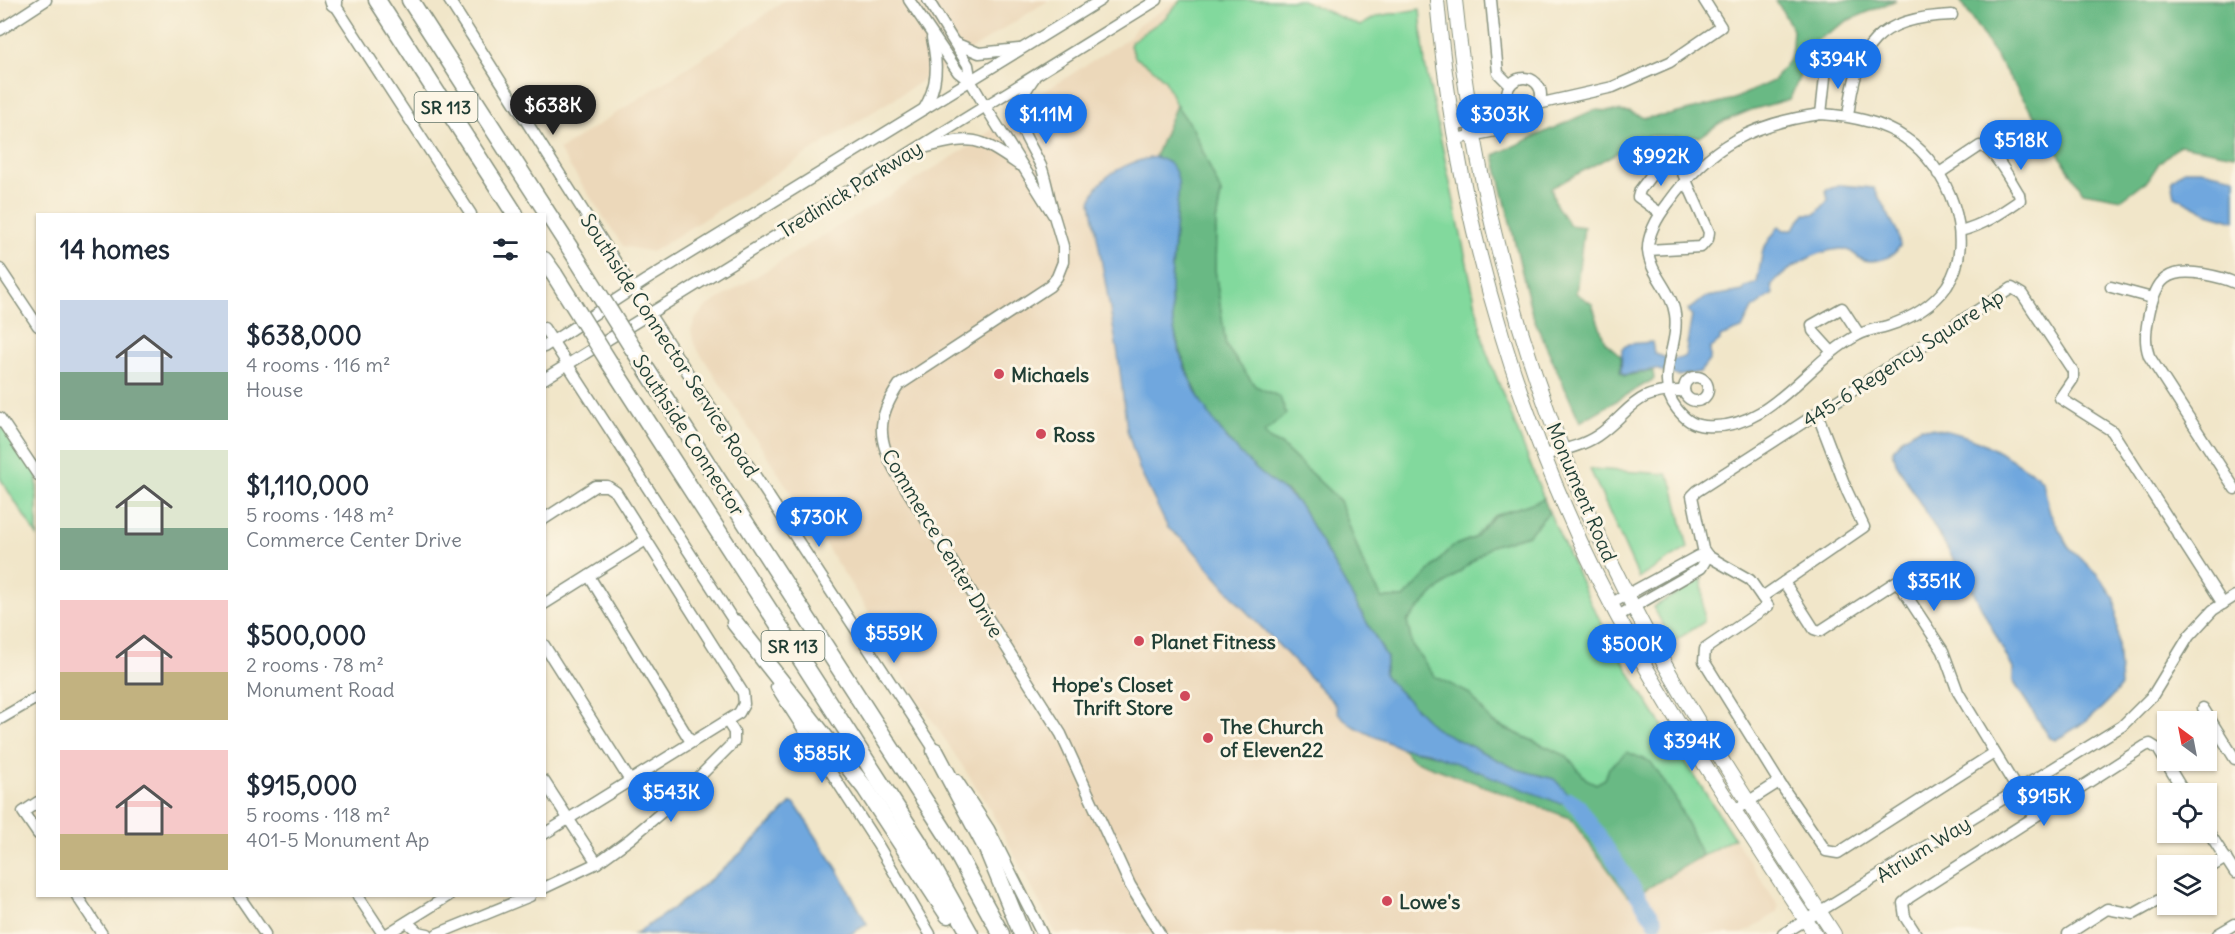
<!DOCTYPE html>
<html lang="en">
<head>
<meta charset="utf-8">
<style>
  :root { --surface:#fff; --page:#f2f2f3; --text:#1f2937; --muted:#747a83; --accent:#1a73e8 }
  body { margin:0; font-family:Delius,sans-serif; background:var(--page); color:var(--text); height:100vh; display:flex; flex-direction:column; font-size:22px; white-space:nowrap }
  * { box-sizing:border-box; margin:0 }
  p { font-size:20px; color:var(--muted) }
  .icon { flex:none; width:33px; height:33px; fill:none; stroke:currentColor; stroke-width:2; stroke-linecap:round; stroke-linejoin:round }
  .map { position:relative; flex:1; overflow:hidden }
  .drawer { position:absolute; left:36px; top:213px; width:510px; height:684px; display:flex; flex-direction:column; background:var(--surface); border-radius:0px; box-shadow:0 2px 4px #0004 }
  .drawer>* { flex:none }
  .needle { width:39px; rotate:328deg }
  .fabs { position:absolute; left:2157px; top:711px; display:grid; gap:12px }
  .fabs a { display:grid; place-items:center; width:60px; height:60px; border-radius:0px; background:var(--surface); box-shadow:0 2px 4px #0004; font-size:30px }
  .price { position:absolute; translate:-50% -51px; padding:0 14px; border-radius:21px; background:var(--accent); color:#fff; font-size:20px; line-height:39px; filter:drop-shadow(0 2px 3px #0008) }
  .price::after { content:''; position:absolute; left:50%; top:36px; width:18px; height:14px; margin-left:-9px; background:inherit; clip-path:polygon(0 0,100% 0,50% 100%) }
  .price.on { background:#222; color:#fff }
  ul { padding:0; list-style:none }
  li { display:flex; align-items:center; gap:18px; height:150px; padding:0 24px }
  li span { display:grid; place-items:center; flex:none; width:168px; height:120px; border-radius:0px; color:#555 }
  li>.icon { margin-inline-start:auto }
  span .icon { width:72px; height:72px; fill:#fffc; stroke-width:1 }
  li b { font-size:26px }
  h2 { display:flex; justify-content:space-between; align-items:center; height:72px; padding:0 24px; font-size:26px }
  .map>svg:first-child { display:block }
</style>
</head>
<body>
<div class="map">
<svg width="2235" height="934" viewBox="0 0 2235 934">
  <rect width="100%" height="100%" fill="#fcf5e5"/>
  <filter id="ink" filterUnits="userSpaceOnUse"><feTurbulence type="fractalNoise" baseFrequency=".0167" numOctaves="2"/><feDisplacementMap in="SourceGraphic" scale="12" xChannelSelector="R" yChannelSelector="G"/><feConvolveMatrix kernelMatrix="1 2 1 2 8 2 1 2 1" color-interpolation-filters="sRGB"/></filter>
  <filter id="wash" filterUnits="userSpaceOnUse"><feTurbulence type="fractalNoise" baseFrequency=".008" numOctaves="4" result="noise"/><feDisplacementMap in="SourceGraphic" scale="24" xChannelSelector="R" yChannelSelector="G"/><feGaussianBlur stdDeviation="1.35" result="paint"/><feColorMatrix in="noise" values="0 0 0 0 0 0 0 0 0 0 0 0 0 0 0 0 0 1.4 0 .05"/><feComposite in="paint" operator="in"/></filter>
  <g filter="url(#wash)">
    <rect width="100%" height="100%" fill="#f1e6c9"/>
    <g fill="#ecd8ba">
      <polygon points="785,0 1049,0 652,252 623,246 559,150 728,41"/>
      <polygon points="1178,0 1181,0 1165,18 1132,41 1136,58 1151,67 1164,80 1176,105 1171,124 1155,157 1137,160 1091,202 1118,354 1127,430 1168,528 1189,545 1244,609 1313,680 1317,687 1335,704 1339,714 1369,734 1401,748 1413,760 1570,819 1628,896 1633,897 1734,838 1779,906 1778,912 1743,934 1056,934 986,802 875,633 869,612 694,344 691,330 696,318 706,307 972,145 1026,103 1130,37 1137,26"/>
    </g>
    <g fill="#82d99d" stroke="#508b68" stroke-width="1.5">
      <polygon points="1181,0 1302,0 1360,26 1378,16 1420,9 1425,65 1485,348 1544,499 1494,516 1474,538 1453,546 1404,598 1382,598 1364,566 1340,501 1281,445 1270,440 1263,433 1280,397 1255,386 1226,346 1215,270 1216,222 1221,193 1193,129 1176,105 1165,80 1151,67 1136,58 1130,46 1132,41 1165,18"/>
      <polygon points="0,419 37,471 37,536 0,478"/>
      <polygon points="1590,469 1667,474 1673,485 1688,548 1639,578"/>
      <polygon points="1549,512 1591,604 1639,689 1734,838 1702,856 1675,798 1609,768 1605,779 1596,784 1586,779 1567,756 1492,722 1470,694 1434,676 1412,645 1407,621 1434,593 1491,546 1528,535"/>
      <polygon points="1702,579 1704,622 1673,642 1653,607"/>
    </g>
    <g fill="#69b984" stroke="#447b5c" stroke-width="1.5">
      <polygon points="1776,0 1896,0 1847,21 1815,41 1790,99 1751,110 1720,123 1700,137 1648,136 1551,188 1556,205 1569,225 1584,227 1576,293 1592,304 1605,342 1621,356 1620,373 1624,376 1653,371 1654,379 1580,422 1532,314 1494,155 1594,110 1630,112 1644,118 1670,115 1734,99 1773,81 1791,57 1793,30"/>
      <polygon points="1960,0 2235,0 2235,155 2180,145 2159,163 2148,180 2122,199 2083,192"/>
      <polygon points="1176,105 1193,129 1221,193 1216,222 1215,270 1226,346 1255,386 1280,397 1286,414 1264,433 1270,440 1281,445 1340,501 1364,566 1382,598 1404,598 1453,546 1474,538 1494,516 1544,499 1549,512 1528,535 1491,546 1434,593 1407,621 1412,645 1434,676 1470,694 1492,723 1567,756 1586,779 1596,784 1605,779 1609,768 1627,752 1651,762 1675,798 1702,856 1633,897 1628,896 1570,818 1413,760 1401,748 1554,779 1516,769 1436,729 1390,682 1384,674 1387,658 1301,507 1289,493 1271,483 1242,456 1206,413 1187,370 1173,328 1171,287 1178,190 1155,157"/>
    </g>
    <g fill="#70a7de" stroke="#487289" stroke-width="1.5">
      <path d="M 1155,157 C 1165,160 1172,163 1176,173 C 1181,185 1177,202 1176,214 C 1174,251 1167,292 1174,329 C 1184,383 1215,432 1256,469 C 1271,483 1288,491 1301,507 L 1387,658 L 1384,674 L 1390,682 L 1436,729 L 1516,769 L 1554,779 L 1572,798 L 1569,802 L 1559,803 L 1428,752 L 1401,748 L 1369,734 L 1351,725 L 1339,714 L 1335,704 L 1244,609 L 1189,545 L 1168,528 L 1140,471 L 1127,430 L 1118,354 L 1091,202 C 1096,175 1131,161 1155,157 Z"/>
      <polygon points="2184,170 2201,170 2235,177 2235,221 2208,213 2175,196 2172,180"/>
      <path d="M 1841,185 L 1874,188 L 1898,233 L 1900,246 C 1893,258 1877,263 1864,260 C 1854,257 1852,248 1840,249 C 1815,251 1787,268 1771,286 L 1773,294 L 1752,309 L 1742,329 L 1720,337 L 1720,341 L 1710,349 L 1710,359 L 1700,372 L 1678,376 L 1655,369 L 1624,375 L 1621,372 L 1622,349 L 1628,344 L 1652,342 L 1654,353 C 1664,358 1676,362 1685,356 L 1692,316 L 1688,310 L 1706,297 L 1743,291 L 1745,287 L 1757,283 L 1763,249 L 1779,226 L 1784,230 L 1792,230 L 1805,214 L 1816,214 L 1828,200 L 1826,190 Z"/>
      <path d="M 1921,427 C 1971,431 1997,450 2038,476 L 2043,482 L 2050,513 L 2070,548 L 2098,575 L 2115,599 L 2121,686 C 2104,710 2081,726 2055,740 L 2050,738 L 2013,681 L 2013,669 L 1974,593 L 1896,463 L 1893,450 L 1902,438 Z"/>
      <path d="M 791,803 L 795,804 L 838,870 L 867,924 L 851,934 L 635,934 C 692,898 746,852 791,803 Z"/>
    </g>
    <g fill="none" stroke-linecap="round" stroke-linejoin="round">
      <polyline stroke="#70a7de" stroke-width="16" points="1570,800 1579,807 1655,921"/>
    </g>
  </g>
  <g filter="url(#ink)">
    <g fill="none" stroke-linecap="round" stroke-linejoin="round">
      <g stroke="#88927e" stroke-width="13">
        <g id="minor">
          <polyline points="332,0 471,214"/>
          <polyline points="449,0 633,289 938,755"/>
          <polyline points="909,0 958,72 971,82"/>
          <path d="M 928,0 L 968,65 L 971,82 L 985,106 L 1054,216 L 1063,246 L 1063,262 L 1057,277 L 1050,286 L 899,385 C 876,418 877,440 897,474 L 1061,734 L 1130,885 L 1160,934"/>
          <polyline points="1491,0 1498,73 1510,85"/>
          <polyline points="0,30 46,0"/>
          <polyline points="955,43 979,53 1019,49"/>
          <path d="M 1034,78 C 1006,117 1023,129 1041,166 C 1046,179 1048,194 1052,207"/>
          <circle cx="1524" cy="95" r="17"/>
          <polyline points="1538,104 1613,87 1670,62 1721,27 1704,0"/>
          <path d="M 924,109 C 938,85 938,65 932,38"/>
          <path d="M 1821,114 C 1850,116 1881,121 1905,138 C 1948,166 1978,240 1947,286 C 1932,307 1910,319 1887,326 C 1877,329 1867,330 1858,335 C 1807,361 1771,432 1705,426 C 1692,425 1685,419 1677,409 C 1653,379 1680,347 1675,314 C 1672,291 1650,274 1648,251 C 1647,233 1659,215 1669,202 C 1709,146 1753,123 1821,114 Z"/>
          <polyline points="1821,114 1826,68 1830,60 1856,68"/>
          <path d="M 1848,116 C 1857,44 1877,18 1952,15"/>
          <polyline points="1453,125 1500,120 1512,108"/>
          <polyline points="1456,139 1505,129 1522,112"/>
          <path d="M 923,148 C 974,136 975,135 1019,165"/>
          <path d="M 1938,174 L 1980,146 C 1994,147 2011,182 2019,194 L 2020,200 C 2000,214 1983,225 1960,231"/>
          <polyline points="1648,250 1701,247 1708,239 1709,232 1681,169 1673,161 1662,161 1640,190 1638,197 1660,213"/>
          <polyline points="0,269 38,326"/>
          <path d="M 2235,283 C 2225,278 2214,276 2203,274 C 2167,268 2156,279 2149,314 C 2146,329 2144,342 2149,356 L 2235,489"/>
          <polyline points="2111,287 2152,298"/>
          <polyline points="544,328 737,626"/>
          <polyline points="544,347 646,280 1101,0"/>
          <polyline points="1832,352 1813,331 1812,325 1842,308 1859,334"/>
          <circle cx="1696" cy="389" r="12"/>
          <polyline points="544,379 1157,0"/>
          <polyline points="0,418 38,475"/>
          <path d="M 1544,455 C 1562,450 1582,446 1597,436 C 1632,412 1632,389 1684,391"/>
          <polyline points="544,519 595,486 607,486 616,492 743,693 744,704 739,713 544,834"/>
          <polyline points="589,576 691,742"/>
          <polyline points="1784,582 1814,629 1820,631 1897,581 1943,651 1958,692 2018,791"/>
          <polyline points="1762,597 1864,527 1847,491 1817,413"/>
          <polyline points="1612,603 1698,556 1708,556"/>
          <polyline points="544,604 646,540"/>
          <polyline points="1618,616 1701,568 1708,556"/>
          <polyline points="544,645 629,779"/>
          <polyline points="776,687 878,845 930,934"/>
          <polyline points="2203,708 2235,759"/>
          <polyline points="0,719 38,697"/>
          <polyline points="1994,753 1838,853 1826,851 1779,782 1704,661 1705,649 1768,606 1750,580 1708,556 1703,549 1692,496 1697,491 2012,288 2022,294 2073,371 2073,379 2060,398 2112,431 2223,604"/>
          <polyline points="957,780 989,829 1042,934"/>
          <polyline points="544,781 597,863"/>
          <polyline points="38,802 23,812 38,834"/>
          <polyline points="1735,810 1779,782"/>
          <polyline points="2206,828 2235,873"/>
          <polyline points="2206,870 2226,858"/>
          <polyline points="544,888 597,863 630,839 676,800 734,742 734,732 727,721"/>
          <polyline points="77,896 102,934"/>
          <polyline points="239,896 265,934"/>
          <polyline points="358,896 383,934"/>
          <polyline points="407,922 418,932 428,934"/>
          <polyline points="387,934 448,896"/>
          <polyline points="437,934 530,896"/>
          <polyline points="1783,934 2122,726 2153,695 2189,636 2213,610 2235,596"/>
          <polyline points="1916,934 1905,917 1903,903 1910,897 2145,746 2150,744 2158,749 2185,794"/>
          <polyline points="2068,934 2107,909 2134,914 2168,895"/>
          <polyline points="2218,934 2235,924"/>
        </g>
      </g>
      <g stroke="#88927e" stroke-width="16">
        <g id="major">
          <path d="M 1437,0 C 1457,227 1525,454 1637,652 C 1692,749 1754,841 1815,934"/>
          <path d="M 1455,0 C 1477,220 1540,434 1645,629 C 1702,734 1769,834 1834,934"/>
        </g>
      </g>
      <g stroke="#88927e" stroke-width="19">
        <g id="highway">
          <polyline points="333,0 334,3"/>
          <polyline points="377,0 515,214"/>
          <polyline points="410,0 577,259"/>
          <polyline points="544,260 554,274"/>
          <polyline points="632,347 947,835 1001,934"/>
          <polyline points="609,362 918,841 970,934"/>
          <polyline points="735,623 865,788 948,915"/>
          <polyline points="935,751 987,849 1022,934"/>
        </g>
      </g>
      <use href="#minor" stroke="#fff" stroke-width="10"/>
      <use href="#major" stroke="#fff" stroke-width="14"/>
      <use href="#highway" stroke="#fff" stroke-width="16"/>
      <g stroke="#88927e" stroke-width="19" stroke-linecap="butt">
        <g id="highway-bridge">
          <polyline points="577,259 632,347"/>
          <polyline points="554,274 609,362"/>
        </g>
      </g>
      <use href="#highway-bridge" stroke="#fff" stroke-width="16"/>
    </g>
  </g>
  <g fill="#d1495b" stroke="#fcf5e5" stroke-width="2">
    <circle cx="999" cy="374" r="6"/>
    <circle cx="1041" cy="434" r="6"/>
    <circle cx="1139" cy="641" r="6"/>
    <circle cx="1185" cy="696" r="6"/>
    <circle cx="1208" cy="738" r="6"/>
    <circle cx="1387" cy="901" r="6"/>
  </g>
  <g text-anchor="middle" dominant-baseline="central" stroke-width="6" stroke-linejoin="round" paint-order="stroke">
    <g fill="#fcf5e5" stroke="#617469" stroke-width="1.5">
      <rect x="414.5" y="92" width="63" height="30" rx="4.5"/>
      <rect x="761.5" y="631" width="63" height="30" rx="4.5"/>
    </g>
    <g font-size="18" font-weight="bold" fill="#1f3d34">
      <text x="446" y="107">SR 113</text>
      <text x="793" y="646">SR 113</text>
    </g>
    <g font-size="20" fill="#1f3d34" stroke="#fcf5e5">
      <text transform="translate(850 189) rotate(-32)">Tredinick Parkway</text>
      <text transform="translate(670 345) rotate(57)">Southside Connector Service Road</text>
      <text transform="translate(1903 358) rotate(-33)">445-6 Regency Square Ap</text>
      <text transform="translate(689 435) rotate(57)">Southside Connector</text>
      <text transform="translate(1582 492) rotate(67)">Monument Road</text>
      <text transform="translate(943 543) rotate(59)">Commerce Center Drive</text>
      <text transform="translate(1923 849) rotate(-32)">Atrium Way</text>
    </g>
    <g font-size="20" font-weight="bold" fill="#1f3d34" stroke="#fcf5e5" text-anchor="start">
      <text x="1011" y="374">Michaels</text>
      <text x="1053" y="434">Ross</text>
      <text x="1151" y="641">Planet Fitness</text>
      <text x="1173" y="684" text-anchor="end">Hope's Closet<tspan x="1173" dy="23">Thrift Store</tspan></text>
      <text x="1220" y="726">The Church<tspan x="1220" dy="23">of Eleven22</tspan></text>
      <text x="1399" y="901">Lowe's</text>
    </g>
  </g>
</svg>
<div class="fabs">
<a><svg class="needle" viewBox="-14 -14 28 28"><path d="M0-13l5 13h-10z" fill="#e53935"/><path d="M0 13l5-13h-10z" fill="#747a83"/></svg></a>
<a><svg class="icon" aria-label="locate" viewBox="0 0 24 24"><circle cx="12" cy="12" r="6"/><path d="M12 2v4M12 18v4M2 12h4M18 12h4"/></svg></a>
<a><svg class="icon" aria-label="layers" viewBox="0 0 24 24"><path d="M12 4l9 5-9 5-9-5zM3 14l9 5 9-5"/></svg></a>
</div>
<b class="price" style="left:1838px;top:90px">$394K</b>
<b class="price on" style="left:553px;top:136px">$638K</b>
<b class="price" style="left:1046px;top:145px">$1.11M</b>
<b class="price" style="left:1500px;top:145px">$303K</b>
<b class="price" style="left:2021px;top:171px">$518K</b>
<b class="price" style="left:1661px;top:187px">$992K</b>
<b class="price" style="left:819px;top:548px">$730K</b>
<b class="price" style="left:1934px;top:612px">$351K</b>
<b class="price" style="left:894px;top:664px">$559K</b>
<b class="price" style="left:1632px;top:675px">$500K</b>
<b class="price" style="left:1692px;top:772px">$394K</b>
<b class="price" style="left:822px;top:784px">$585K</b>
<b class="price" style="left:671px;top:823px">$543K</b>
<b class="price" style="left:2044px;top:827px">$915K</b>
<section class="drawer">
<h2>14 homes<svg class="icon" aria-label="filters" viewBox="0 0 24 24"><path d="M4 7h16M4 17h16"/><circle cx="9" cy="7" r="2"/><circle cx="15" cy="17" r="2"/></svg></h2>
<ul>
<li><span style="background:linear-gradient(#c9d6e8 60%,#7fa58c 0)"><svg class="icon" aria-label="home" viewBox="0 0 24 24"><path d="M3 11l9-7 9 7M6 9v11h12V9"/></svg></span><div><b>$638,000</b><p>4 rooms · 116 m²</p><p>House</p></div></li>
<li><span style="background:linear-gradient(#dfe7d0 65%,#7fa58c 0)"><svg class="icon" aria-label="home" viewBox="0 0 24 24"><path d="M3 11l9-7 9 7M6 9v11h12V9"/></svg></span><div><b>$1,110,000</b><p>5 rooms · 148 m²</p><p>Commerce Center Drive</p></div></li>
<li><span style="background:linear-gradient(#f6c9c9 60%,#c2b280 0)"><svg class="icon" aria-label="home" viewBox="0 0 24 24"><path d="M3 11l9-7 9 7M6 9v11h12V9"/></svg></span><div><b>$500,000</b><p>2 rooms · 78 m²</p><p>Monument Road</p></div></li>
<li><span style="background:linear-gradient(#f6c9c9 70%,#c2b280 0)"><svg class="icon" aria-label="home" viewBox="0 0 24 24"><path d="M3 11l9-7 9 7M6 9v11h12V9"/></svg></span><div><b>$915,000</b><p>5 rooms · 118 m²</p><p>401-5 Monument Ap</p></div></li>
</ul>
</section>
</div>
</body>
</html>
